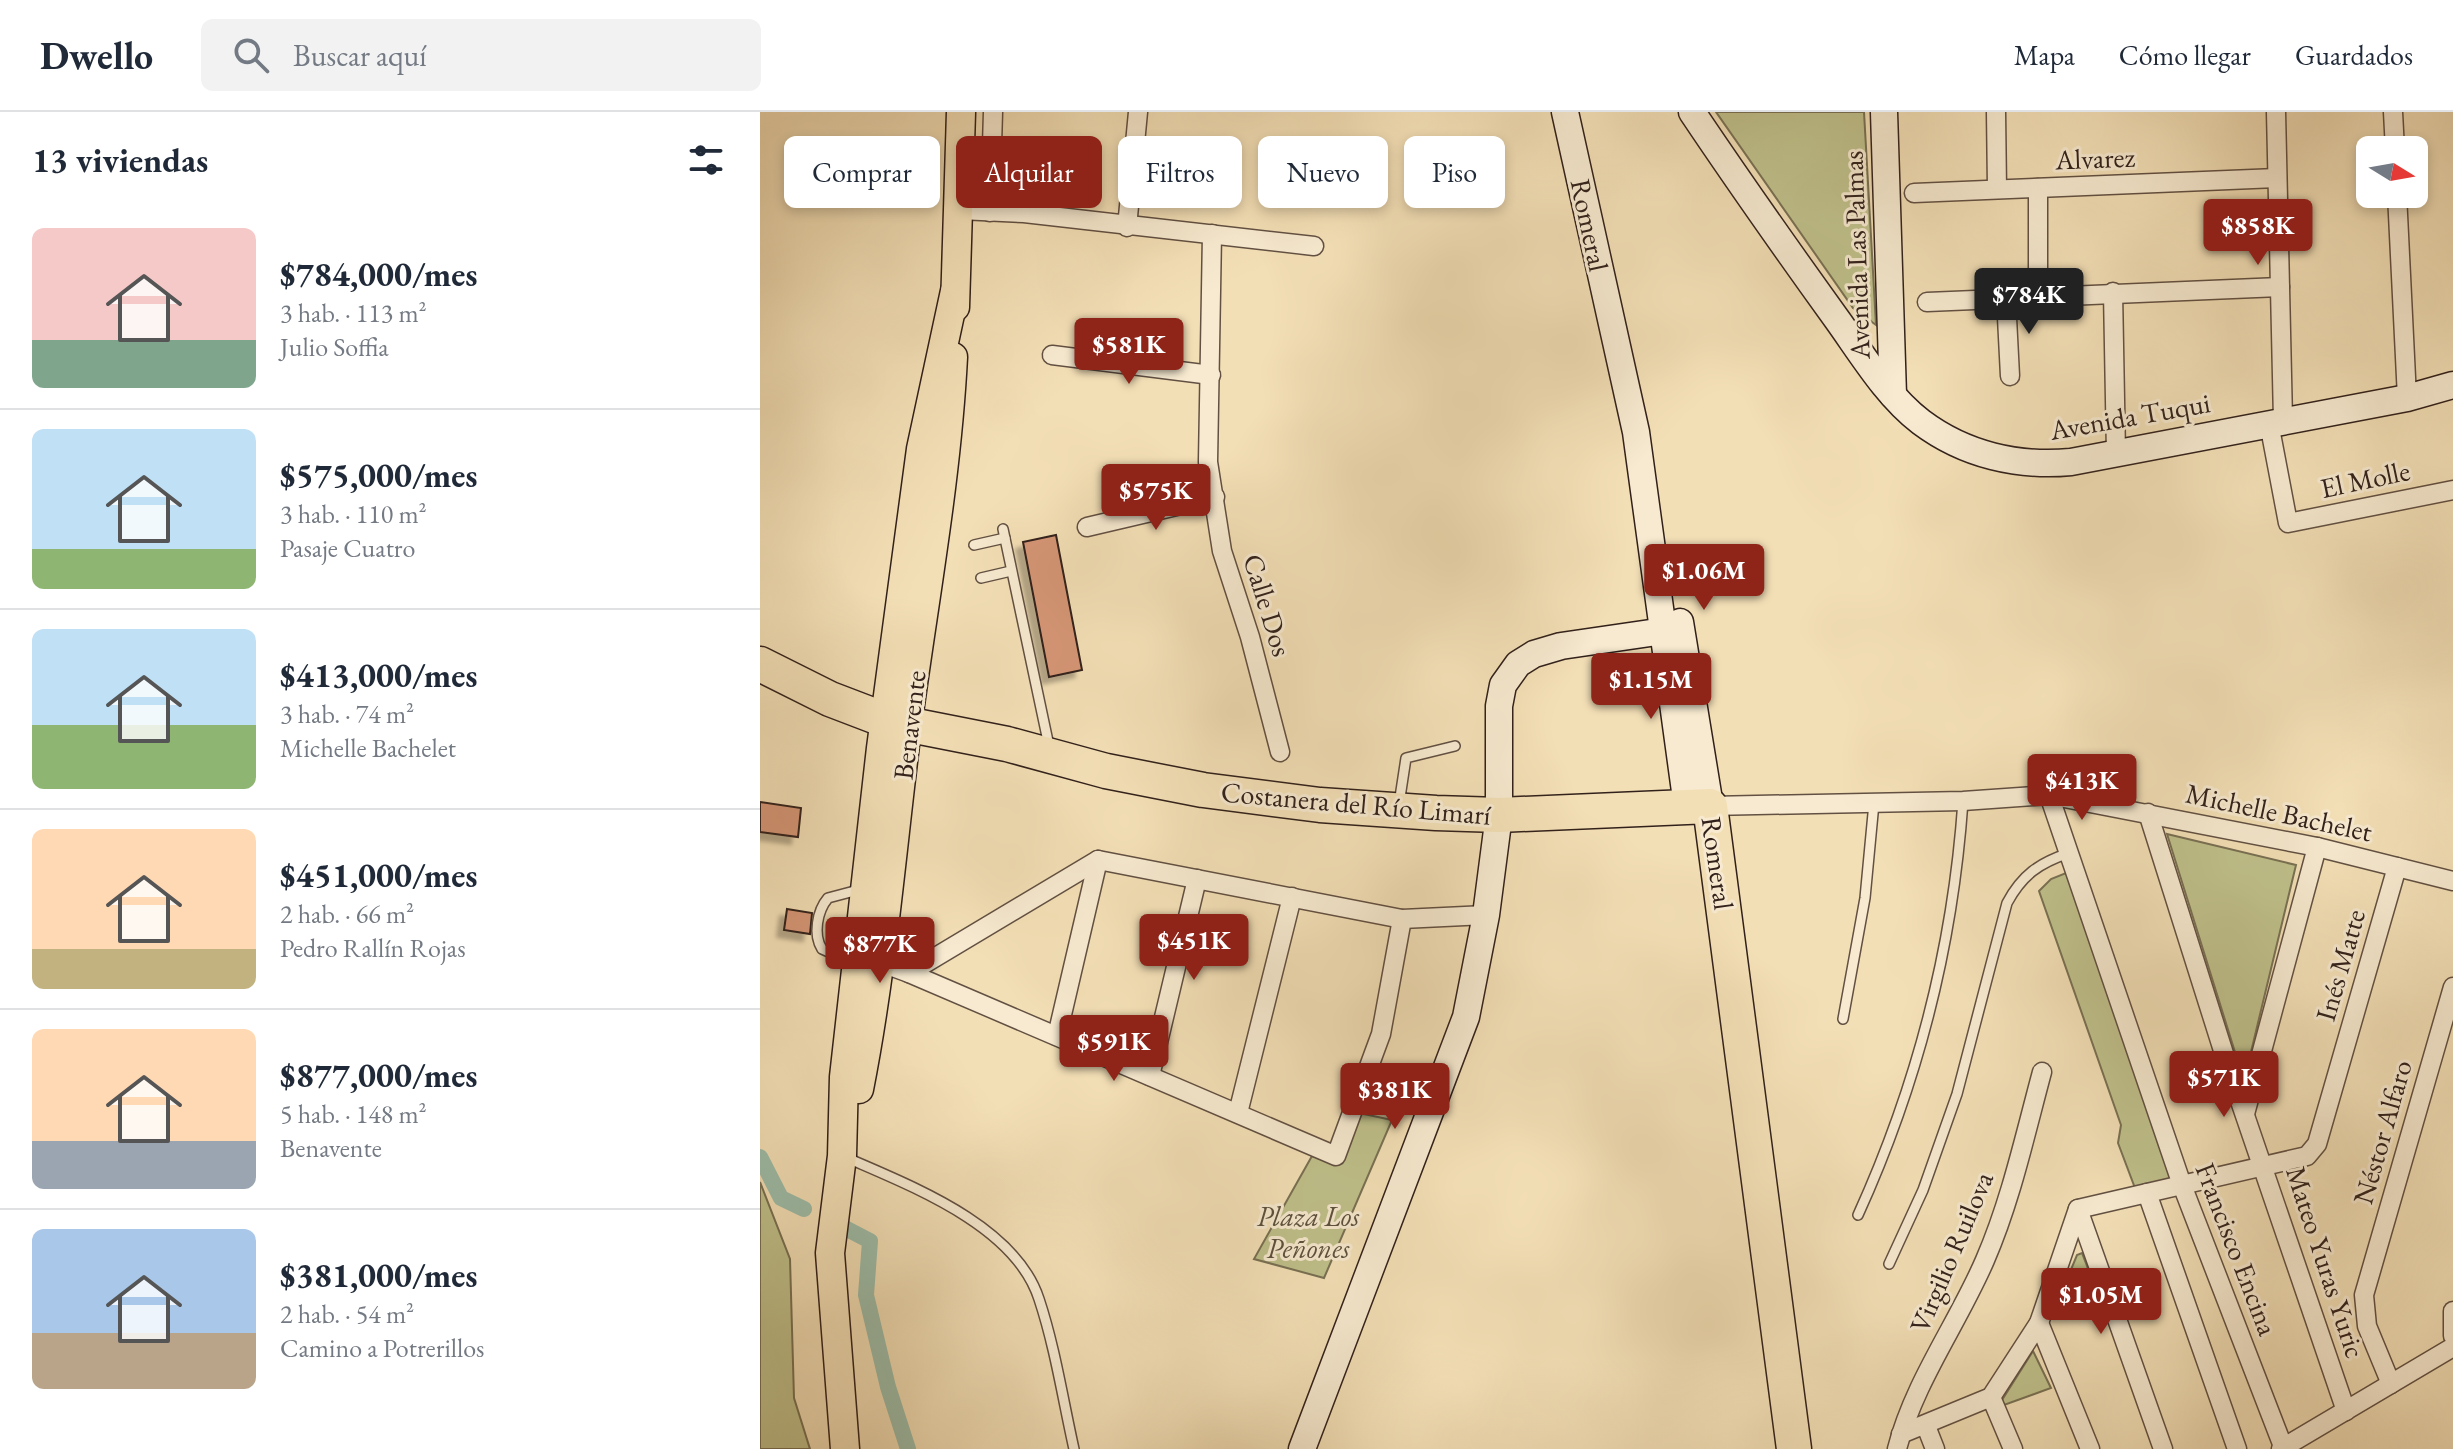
<!DOCTYPE html>
<html lang="es">
<head>
<meta charset="utf-8">
<style>
  :root { --surface:#fff; --page:#f2f2f3; --text:#1f2937; --muted:#747a83; --line:#e0e1e3; --accent:#8f2418 }
  body { margin:0; font-family:"EB Garamond",serif; background:var(--page); color:var(--text); height:100vh; display:flex; flex-direction:column; font-size:30px; white-space:nowrap }
  * { box-sizing:border-box; margin:0 }
  p { font-size:26px; color:var(--muted) }
  .icon { flex:none; width:44px; height:44px; fill:none; stroke:currentColor; stroke-width:2; stroke-linecap:round; stroke-linejoin:round }
  .map { position:relative; flex:1; overflow:hidden }
  .details { display:flex; flex-direction:column; background:var(--surface); width:760px }
  .details>* { flex:none }
  .banner { position:absolute; left:24px; top:24px; width:760px; height:72px; display:flex; gap:16px }
  .needle { width:52px; rotate:101deg }
  .tools { position:absolute; left:1596px; top:24px; display:grid; gap:16px }
  .tools a { display:grid; place-items:center; width:72px; height:72px; border-radius:12px; background:var(--surface); box-shadow:0 4px 12px #0003; font-size:40px }
  .price { position:absolute; translate:-50% -68px; padding:0 18px; border-radius:8px; background:var(--accent); color:#fff; font-size:26px; line-height:52px; filter:drop-shadow(0 2px 4px #0008) }
  .price::after { content:''; position:absolute; left:50%; top:48px; width:24px; height:18px; margin-left:-12px; background:inherit; clip-path:polygon(0 0,100% 0,50% 100%) }
  .price.on { background:#222; color:#fff }
  ul { padding:0; list-style:none }
  li { display:flex; align-items:center; gap:24px; height:200px; padding:0 32px }
  li+li { border-top:2px solid var(--line) }
  li span { display:grid; place-items:center; flex:none; width:224px; height:160px; border-radius:12px; color:#555 }
  li>.icon { margin-inline-start:auto }
  span .icon { width:96px; height:96px; fill:#fffc; stroke-width:1 }
  li b { font-size:34px }
  h2 { display:flex; justify-content:space-between; align-items:center; height:96px; padding:0 32px; font-size:34px }
  .tag { padding:0 28px; border-radius:12px; background:var(--surface); box-shadow:0 4px 12px #0003; font-size:28px; line-height:72px }
  .tag.on { background:var(--accent); color:#fff }
  header { display:flex; align-items:center; gap:48px; box-sizing:border-box; height:112px; padding:0 40px; background:var(--surface); border-bottom:2px solid var(--line) }
  header strong { font-size:38px }
  nav { display:flex; gap:44px; margin-inline-start:auto; font-size:28px }
  .search { width:560px; height:72px; background:var(--page); display:flex; align-items:center; gap:20px; box-sizing:border-box; padding:0 28px; border-radius:12px; color:var(--muted); font-size:30px }
  main { display:flex; flex:1; min-height:0 }
  .map>svg:first-child { display:block }
</style>
</head>
<body>
<header>
<strong>Dwello</strong>
<div class="search"><svg class="icon" aria-label="search" viewBox="0 0 24 24"><circle cx="10" cy="10" r="6"/><path d="M15 15l6 6"/></svg>Buscar aquí</div>
<nav><a>Mapa</a><a>Cómo llegar</a><a>Guardados</a></nav>
</header>
<main>
<section class="details">
<h2>13 viviendas<svg class="icon" aria-label="filters" viewBox="0 0 24 24"><path d="M4 7h16M4 17h16"/><circle cx="9" cy="7" r="2"/><circle cx="15" cy="17" r="2"/></svg></h2>
<ul>
<li><span style="background:linear-gradient(#f6c9c9 70%,#7fa58c 0)"><svg class="icon" aria-label="home" viewBox="0 0 24 24"><path d="M3 11l9-7 9 7M6 9v11h12V9"/></svg></span><div><b>$784,000/mes</b><p>3 hab. · 113 m²</p><p>Julio Soffia</p></div></li>
<li><span style="background:linear-gradient(#bfe0f5 75%,#8fb573 0)"><svg class="icon" aria-label="home" viewBox="0 0 24 24"><path d="M3 11l9-7 9 7M6 9v11h12V9"/></svg></span><div><b>$575,000/mes</b><p>3 hab. · 110 m²</p><p>Pasaje Cuatro</p></div></li>
<li><span style="background:linear-gradient(#bfe0f5 60%,#8fb573 0)"><svg class="icon" aria-label="home" viewBox="0 0 24 24"><path d="M3 11l9-7 9 7M6 9v11h12V9"/></svg></span><div><b>$413,000/mes</b><p>3 hab. · 74 m²</p><p>Michelle Bachelet</p></div></li>
<li><span style="background:linear-gradient(#ffd9b3 75%,#c2b280 0)"><svg class="icon" aria-label="home" viewBox="0 0 24 24"><path d="M3 11l9-7 9 7M6 9v11h12V9"/></svg></span><div><b>$451,000/mes</b><p>2 hab. · 66 m²</p><p>Pedro Rallín Rojas</p></div></li>
<li><span style="background:linear-gradient(#ffd9b3 70%,#9aa5b1 0)"><svg class="icon" aria-label="home" viewBox="0 0 24 24"><path d="M3 11l9-7 9 7M6 9v11h12V9"/></svg></span><div><b>$877,000/mes</b><p>5 hab. · 148 m²</p><p>Benavente</p></div></li>
<li><span style="background:linear-gradient(#a9c7e8 65%,#b9a48a 0)"><svg class="icon" aria-label="home" viewBox="0 0 24 24"><path d="M3 11l9-7 9 7M6 9v11h12V9"/></svg></span><div><b>$381,000/mes</b><p>2 hab. · 54 m²</p><p>Camino a Potrerillos</p></div></li>
</ul>
</section>
<div class="map">
<svg width="1693" height="1337" viewBox="0 0 1693 1337">
  <defs>
    <filter id="shadow"><feDropShadow dx="-7" dy="7" stdDeviation="2" flood-color="#0004"/></filter>
  </defs>
  <rect width="100%" height="100%" fill="#f3dfb6"/>
  <filter id="stains"><feTurbulence type="fractalNoise" baseFrequency=".0025" numOctaves="4"/><feColorMatrix values="0 0 0 0 .2 0 0 0 0 .09 0 0 0 0 .02 0 0 0 .5 -.17"/></filter>
  <radialGradient id="worn" r=".72"><stop offset=".6" stop-color="#630" stop-opacity="0"/><stop offset="1" stop-color="#630" stop-opacity=".3"/></radialGradient>
  <g fill="#bfc08b" stroke="#787053" stroke-width="2">
    <polygon points="956,0 1104,0 1116,213 1093,196"/>
    <polygon points="1407,722 1536,753 1484,969"/>
    <polygon points="1306,761 1414,1066 1375,1076 1358,1031 1361,1013 1279,779 1291,767"/>
    <polygon points="599,1001 632,1008 564,1166 494,1147 552,1044 577,1052"/>
    <polygon points="0,1070 30,1147 34,1286 50,1337 0,1337"/>
    <polygon points="1322,1141 1339,1185 1292,1204 1317,1143"/>
    <polygon points="1273,1239 1291,1276 1244,1293 1242,1288"/>
  </g>
  <g fill="none" stroke-linecap="round" stroke-linejoin="round">
    <g stroke="#9dbda9" stroke-width="16">
      <polyline points="0,1045 21,1086 44,1097"/>
      <polyline points="85,1116 110,1129 106,1183 128,1275 148,1337"/>
    </g>
  </g>
  <g fill="#d59676" stroke="#32211b" stroke-width="2" filter="url(#shadow)">
    <polygon points="296,423 322,558 289,565 263,430"/>
    <polygon points="0,690 41,696 38,725 0,720"/>
    <polygon points="27,797 52,801 50,822 24,818"/>
  </g>
  <g fill="none" stroke-linecap="round" stroke-linejoin="round">
    <g stroke="#625042" stroke-width="12">
      <g id="lane">
        <polyline points="243,417 289,634"/>
        <polyline points="214,433 245,426"/>
        <polyline points="221,466 251,459"/>
        <polyline points="639,692 646,646 695,634"/>
        <path d="M 93,851 L 62,837 C 53,823 57,799 68,786 L 102,777"/>
        <polyline points="1083,907 1105,786 1114,691"/>
        <path d="M 85,1045 C 151,1074 255,1113 279,1187 C 295,1235 303,1288 314,1337"/>
        <path d="M 1098,1103 C 1158,971 1193,834 1203,689"/>
        <path d="M 1129,1152 L 1163,1078 L 1197,982 L 1247,791 C 1262,763 1279,751 1309,741"/>
      </g>
    </g>
    <g stroke="#625042" stroke-width="21">
      <g id="street">
        <polyline points="1236,0 1237,77"/>
        <polyline points="1516,0 1523,308"/>
        <polyline points="1633,0 1635,38"/>
        <polyline points="1278,76 1278,184"/>
        <polyline points="1154,81 1517,66"/>
        <polyline points="1637,82 1647,286"/>
        <polyline points="200,98 264,101 554,134"/>
        <polyline points="230,100 233,0"/>
        <polyline points="367,115 378,0"/>
        <polyline points="452,122 448,350 462,439 490,525 520,640"/>
        <polyline points="1353,180 1356,342"/>
        <polyline points="1246,186 1250,264"/>
        <polyline points="1167,190 1520,175"/>
        <polyline points="292,243 451,263"/>
        <polyline points="1509,311 1528,411 1693,378"/>
        <polyline points="327,415 455,385"/>
        <polyline points="1289,683 1422,1073 1524,1337"/>
        <polyline points="950,694 1203,689 1289,683 1557,735 1693,769"/>
        <polyline points="1388,701 1466,948 1586,1299"/>
        <polyline points="109,851 119,850 149,861 576,1044 621,922 642,807"/>
        <polyline points="149,861 338,748 642,807 726,803"/>
        <polyline points="297,924 338,748"/>
        <polyline points="390,964 437,767"/>
        <polyline points="478,1001 532,785"/>
        <polyline points="1485,1002 1557,735"/>
        <polyline points="1387,1081 1477,1337"/>
        <polyline points="1318,1097 1403,1337"/>
        <polyline points="1693,1199 1693,1224"/>
        <polyline points="1279,1211 1330,1337"/>
        <polyline points="1631,1272 1607,1214 1604,1183 1693,875"/>
        <polyline points="1231,1285 1253,1337"/>
        <polyline points="1166,1314 1175,1337"/>
        <polyline points="1141,1322 1231,1285 1279,1211 1318,1097 1547,1044 1557,1032 1637,755"/>
        <path d="M 1137,1337 C 1154,1270 1198,1211 1225,1148 C 1251,1088 1265,1023 1282,960"/>
        <polyline points="1521,1337 1693,1235"/>
      </g>
    </g>
    <g stroke="#32211b" stroke-width="29">
      <g id="secondary">
        <polyline points="805,0 876,320 927,694"/>
        <path d="M 932,0 C 979,70 1027,138 1076,206 C 1102,242 1126,283 1161,310 C 1205,343 1258,355 1311,350 L 1647,286 L 1693,273"/>
        <polyline points="1124,0 1133,283"/>
        <polyline points="920,510 950,694"/>
        <polyline points="542,1337 706,905 726,803 739,703 739,594 743,573 758,552 774,542 801,534 904,519"/>
      </g>
    </g>
    <g stroke="#32211b" stroke-width="31">
      <g id="primary">
        <polyline points="195,195 201,0"/>
        <path d="M 99,977 C 124,850 133,721 150,593 C 166,477 187,362 193,245"/>
        <polyline points="85,1337 70,1141 82,1044 84,965 121,636 161,337 195,179"/>
      </g>
    </g>
    <g stroke="#32211b" stroke-width="37">
      <polyline id="highway" points="0,552 70,587 125,608 247,632 346,659 443,678 560,693 676,701 739,703 950,694 1034,1337"/>
    </g>
    <use href="#lane" stroke="#f7ead0" stroke-width="9"/>
    <use href="#street" stroke="#f7ead0" stroke-width="18"/>
    <use href="#secondary" stroke="#f7ead0" stroke-width="26"/>
    <use href="#primary" stroke="#f3dfb6" stroke-width="28"/>
    <use href="#highway" stroke="#f3dfb6" stroke-width="34"/>
  </g>
  <g text-anchor="middle" dominant-baseline="central" stroke-width="6" stroke-linejoin="round" paint-order="stroke">
    <g font-size="28" fill="#32211b" stroke="#f7ead0">
      <text transform="translate(1335 46) rotate(-2)">Alvarez</text>
      <text transform="translate(830 113) rotate(78)">Romeral</text>
      <text transform="translate(1096 143) rotate(-92)">Avenida Las Palmas</text>
      <text transform="translate(1370 304) rotate(-10)">Avenida Tuqui</text>
      <text transform="translate(1605 367) rotate(-12)">El Molle</text>
      <text transform="translate(508 493) rotate(73)">Calle Dos</text>
      <text transform="translate(149 613) rotate(-83)">Benavente</text>
      <text transform="translate(596 691) rotate(5)">Costanera del Río Limarí</text>
      <text transform="translate(1519 700) rotate(12)">Michelle Bachelet</text>
      <text transform="translate(958 751) rotate(82)">Romeral</text>
      <text transform="translate(1580 853) rotate(-74)">Inés Matte</text>
      <text transform="translate(1622 1020) rotate(-74)">Néstor Alfaro</text>
      <text transform="translate(1477 1137) rotate(69)">Francisco Encina</text>
      <text transform="translate(1191 1140) rotate(-67)">Virgilio Ruilova</text>
      <text transform="translate(1566 1150) rotate(72)">Mateo Yuras Yuric</text>
    </g>
    <g font-size="28" font-style="italic" fill="#5c513d" stroke="#f7ead0">
      <text x="548" y="1104">Plaza Los<tspan x="548" dy="32">Peñones</tspan></text>
    </g>
  </g>
  <rect width="100%" height="100%" filter="url(#stains)"/>
  <rect width="100%" height="100%" fill="url(#worn)"/>
</svg>
<div class="tools">
<a><svg class="needle" viewBox="-14 -14 28 28"><path d="M0-13l5 13h-10z" fill="#e53935"/><path d="M0 13l5-13h-10z" fill="#747a83"/></svg></a>
</div>
<b class="price" style="left:1498px;top:155px">$858K</b>
<b class="price on" style="left:1269px;top:224px">$784K</b>
<b class="price" style="left:369px;top:274px">$581K</b>
<b class="price" style="left:396px;top:420px">$575K</b>
<b class="price" style="left:944px;top:500px">$1.06M</b>
<b class="price" style="left:891px;top:609px">$1.15M</b>
<b class="price" style="left:1322px;top:710px">$413K</b>
<b class="price" style="left:434px;top:870px">$451K</b>
<b class="price" style="left:120px;top:873px">$877K</b>
<b class="price" style="left:354px;top:971px">$591K</b>
<b class="price" style="left:1464px;top:1007px">$571K</b>
<b class="price" style="left:635px;top:1019px">$381K</b>
<b class="price" style="left:1341px;top:1224px">$1.05M</b>
<div class="banner">
<a class="tag">Comprar</a>
<a class="tag on">Alquilar</a>
<a class="tag">Filtros</a>
<a class="tag">Nuevo</a>
<a class="tag">Piso</a>
</div>
</div>
</main>
</body>
</html>
